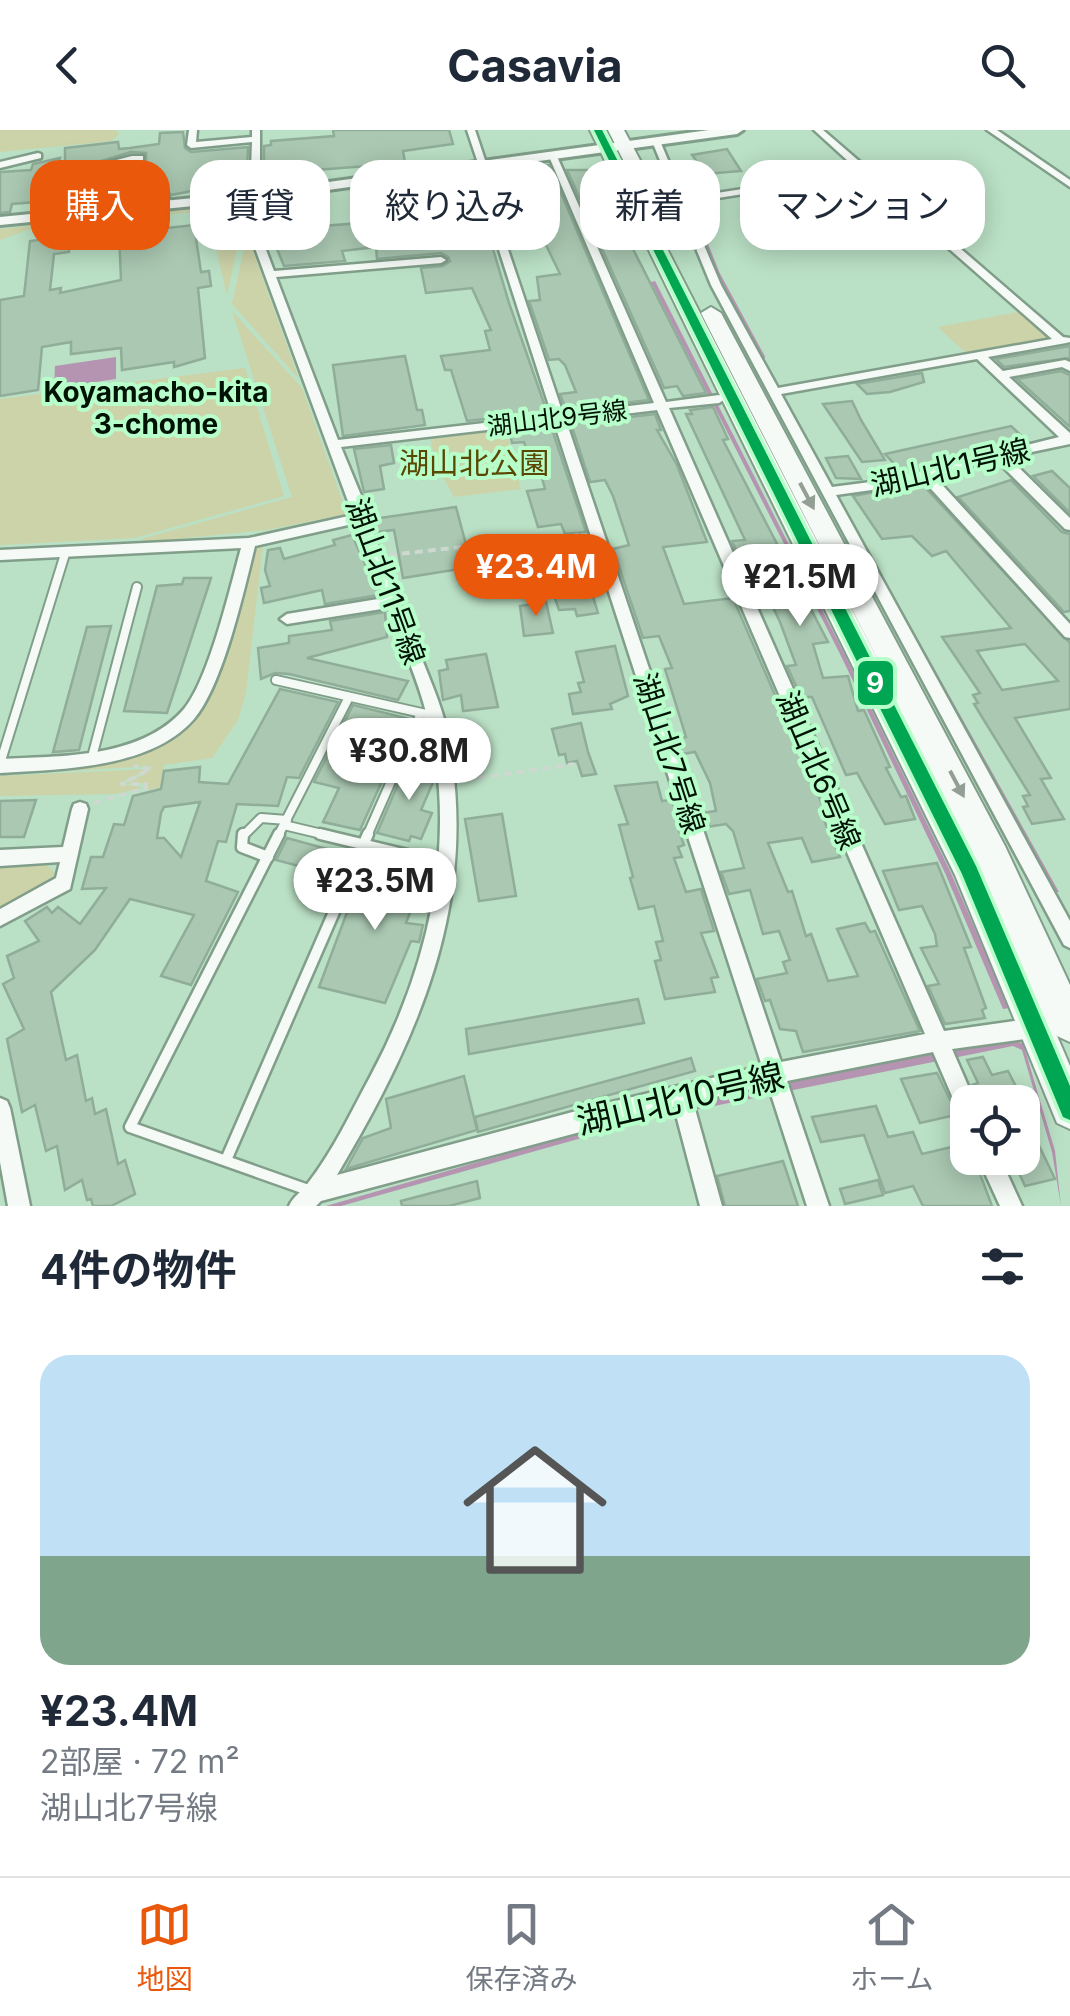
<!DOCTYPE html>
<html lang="ja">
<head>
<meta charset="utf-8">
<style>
  :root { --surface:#fff; --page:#f2f2f3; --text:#1f2937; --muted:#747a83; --line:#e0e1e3; --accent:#ea580c }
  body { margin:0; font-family:Inter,"Noto Sans JP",sans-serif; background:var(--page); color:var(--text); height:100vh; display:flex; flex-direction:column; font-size:38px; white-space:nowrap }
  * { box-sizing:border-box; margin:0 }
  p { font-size:32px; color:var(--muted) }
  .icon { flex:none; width:55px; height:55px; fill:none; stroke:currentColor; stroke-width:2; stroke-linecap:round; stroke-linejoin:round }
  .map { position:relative; height:1076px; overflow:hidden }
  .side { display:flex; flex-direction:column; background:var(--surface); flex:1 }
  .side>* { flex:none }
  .guide { position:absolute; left:30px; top:30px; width:1010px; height:90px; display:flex; gap:20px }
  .fabs { position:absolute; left:950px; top:955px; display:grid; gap:20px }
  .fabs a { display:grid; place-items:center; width:90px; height:90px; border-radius:20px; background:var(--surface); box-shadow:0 5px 25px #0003; font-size:50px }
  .price { position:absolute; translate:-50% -85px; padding:0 22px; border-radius:35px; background:#fff; color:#222; font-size:32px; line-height:65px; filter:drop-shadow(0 2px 5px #0008) }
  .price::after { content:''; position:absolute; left:50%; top:60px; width:30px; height:22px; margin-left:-15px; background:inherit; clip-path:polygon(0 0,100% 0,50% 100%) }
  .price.selected { background:var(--accent); color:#fff }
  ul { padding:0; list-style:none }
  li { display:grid; align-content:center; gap:20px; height:530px; padding:0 40px }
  li span { display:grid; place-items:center; height:310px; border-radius:30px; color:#555 }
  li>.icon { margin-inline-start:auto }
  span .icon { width:180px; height:180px; fill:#fffc; stroke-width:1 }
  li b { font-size:42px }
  h2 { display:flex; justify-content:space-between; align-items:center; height:120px; padding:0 40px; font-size:42px }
  .tag { padding:0 35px; border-radius:30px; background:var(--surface); box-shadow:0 5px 25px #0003; font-size:35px; line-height:90px }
  .tag.selected { background:var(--accent); color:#fff }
  header { display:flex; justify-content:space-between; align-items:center; height:130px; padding:0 40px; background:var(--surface); font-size:45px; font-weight:700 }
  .menu { display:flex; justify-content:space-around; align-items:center; height:140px; border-top:2px solid var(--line); background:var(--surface); font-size:28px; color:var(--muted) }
  .menu a { display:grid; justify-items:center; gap:5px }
  .menu .selected { color:var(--accent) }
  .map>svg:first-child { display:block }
</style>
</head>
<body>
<header><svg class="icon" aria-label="back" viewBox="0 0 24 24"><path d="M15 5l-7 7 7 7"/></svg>Casavia<svg class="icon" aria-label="search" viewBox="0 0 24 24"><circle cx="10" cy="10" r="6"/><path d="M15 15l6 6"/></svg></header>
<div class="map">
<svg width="1070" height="1076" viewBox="0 0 1070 1076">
  <rect width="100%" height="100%" fill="#bae0c5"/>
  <g fill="#ccd3a8">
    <polygon points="0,0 117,0 119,4 112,11 0,22"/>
    <polygon points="235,75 243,92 227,165 212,101 201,81 27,100 0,110 0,99"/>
    <polygon points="247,105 299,249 232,174"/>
    <polygon points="232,181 302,258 347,384 267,400 145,412 141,409 292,367"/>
    <polygon points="1023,181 1050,210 970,227 938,197"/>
    <polygon points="245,238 284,366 135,408 0,415 0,269"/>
    <polygon points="505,296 521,359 454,367 435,332 430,306"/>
    <path d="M 263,414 L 246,562 L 238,590 L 212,628 L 164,635 L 160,658 L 147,660 L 146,653 L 124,654 L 146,643 L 151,636 L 52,642 C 88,635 133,631 165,613 C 223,580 238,481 256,420 Z"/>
    <polygon points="149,639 120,653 144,658 114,664 0,666 0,646"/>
    <polygon points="47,735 55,743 42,759 0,780 0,738"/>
  </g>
  <g fill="#b594b1">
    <polygon points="655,151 845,525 951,743 1009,878 1003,879 945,743 841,526 651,152"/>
    <polygon points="116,227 116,249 54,258 55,236"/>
    <polygon points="854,395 1059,762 1056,762"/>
    <polygon points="999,909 1023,913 1055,1021 1061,1076 1052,1022 1022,920 1013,916 694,980 691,972"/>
    <polygon points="672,976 674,982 341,1076 326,1076"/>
  </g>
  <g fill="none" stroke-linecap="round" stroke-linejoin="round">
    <g stroke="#b594b1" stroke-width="4">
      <polyline points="682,55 687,67"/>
      <polyline points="689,72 718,144 763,227"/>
    </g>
  </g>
  <g fill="#aac8b2" stroke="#8fad98" stroke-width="2.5" fill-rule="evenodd">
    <polygon points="333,0 449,0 453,14 403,21 406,38 368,43 367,36 316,40 317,44 264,56 264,16 271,15 271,11 334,6"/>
    <polygon points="183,2 185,18 191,22 248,17 246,59 230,61 227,54 171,65 146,32 146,23 131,22 98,32 110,50 140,46 156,68 140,70 130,52 90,58 78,34 65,35 65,18 118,12 119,19 130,18 159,14 160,3"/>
    <polygon points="727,19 741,41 706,44 692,25"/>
    <polygon points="60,28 48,71 12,74 10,82 0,83 0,42 31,40 33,34"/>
    <polygon points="549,35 649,270 566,280 560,264 576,262 565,235 559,229 549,230 529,171 540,170 537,147 560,144 546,115 515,118 503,56 523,55 518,38"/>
    <polygon points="567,40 593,40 706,263 683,266 677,256 664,258"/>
    <polygon points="471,45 509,173 547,282 467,291 451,240 445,240 441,226 490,220 485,201 491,200 472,158 426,163 421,138 443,136 450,131 448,127 441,123 377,129 376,117 342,121 345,131 284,136 277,119 273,104 285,103 284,99 360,93 358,79 393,76 389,55"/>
    <polygon points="864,49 887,69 820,80 797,60"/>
    <polygon points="194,95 201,142 209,141 211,156 198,158 205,228 174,237 174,232 122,240 121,218 71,224 71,212 42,217 38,260 0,266 0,170 24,166 30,111 70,106 69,122 54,124 50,160 61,158 60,163 121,150 119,103"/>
    <polygon points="1070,216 1070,228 1004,237 996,229"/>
    <polygon points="405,226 417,280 422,280 425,295 343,306 333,235"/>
    <polygon points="1061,241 1070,245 1070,297 1017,249"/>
    <polygon points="922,243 924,252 890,262 867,264 857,254"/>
    <polygon points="852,271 861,290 885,330 862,332 823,274"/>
    <polygon points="713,277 728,309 723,310 828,512 813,514 823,548 848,546 858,581 864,580 890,637 886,638 901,667 906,666 915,689 885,694 857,643 846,645 812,567 801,567 787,536 796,535 780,492 766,463 755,464 732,411 745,410 686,284 692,284 690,280"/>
    <polygon points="655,284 661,300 657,300 677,335 707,412 663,417 684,474 733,468 828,688 823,688 840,727 812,732 802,708 768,713 788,762 792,761 806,806 811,804 828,851 858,846 837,799 865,793 870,802 875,801 920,901 803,922 796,901 780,899 770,870 765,871 757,849 787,843 783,832 790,830 779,801 763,804 750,760 729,764 721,742 744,738 733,701 726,694 706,697 701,683 716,681 710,653 695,622 682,624 677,609 686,607 665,539 672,538 659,506 643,508 613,419 629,415 613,366 605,350 590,352 571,294"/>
    <polygon points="551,296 586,402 565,404 561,394 538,397 527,361 545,359 540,341 536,330 530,330 524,312 512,313 509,301"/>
    <polygon points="1011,296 1027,311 902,342 885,324"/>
    <polygon points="391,315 394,333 380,336 384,359 364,362 354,319"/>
    <polygon points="848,326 861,349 836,348 826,328"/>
    <polygon points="1052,341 1070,358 1070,383 1033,346"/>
    <polygon points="1011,350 1062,402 1070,404 1070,481 1064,482 958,367"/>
    <path d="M 921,353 L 1070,513 L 1070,579 L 1015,588 L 1051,648 L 1041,649 L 1064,689 L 1032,694 L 1023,677 L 1028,676 L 1023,666 L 1030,665 L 974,574 L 978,573 L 973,565 L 980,563 L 942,507 L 1011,498 L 946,421 L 932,426 L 912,406 L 882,409 L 853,366 ZM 1025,514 L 1058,551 L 1002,560 L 977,521 Z"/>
    <polygon points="456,377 472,437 403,448 394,400 377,402 373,389"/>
    <polygon points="352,405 379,465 325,474 322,460 264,473 261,458 270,456 265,440 268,420 280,418 284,429 335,415 333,410"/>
    <polygon points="595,430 599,444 590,445 594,457 590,457 598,483 577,486 575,479 559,480 550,454 557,453 552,435"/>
    <polygon points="184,448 211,448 167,583 124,581 157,456 182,454"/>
    <polygon points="546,472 553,503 524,506 520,476"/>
    <polygon points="385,482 387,507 307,528 408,551 398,570 289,544 275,543 261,549 258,518 289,513 289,506 332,500 330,491"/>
    <polygon points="111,496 79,620 53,622 87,497"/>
    <polygon points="615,516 628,566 610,574 612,579 573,584 569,564 581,562 578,553 584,552 576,522"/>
    <polygon points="486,524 498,577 463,581 461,565 443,570 439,541 448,539 446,530"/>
    <path d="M 280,559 L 338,572 L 299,648 L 287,647 L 278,676 L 237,674 L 226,712 L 218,711 L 206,751 L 238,762 L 191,855 L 161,846 L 194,785 L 130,769 L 95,820 L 51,862 L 66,930 L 77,925 L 86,971 L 92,968 L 95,984 L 106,979 L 118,1034 L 125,1030 L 135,1064 L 111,1076 L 93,1076 L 91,1069 L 87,1070 L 82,1050 L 65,1060 L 57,1016 L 46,1021 L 35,975 L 22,982 L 7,909 L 24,899 L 3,854 L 14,848 L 7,826 L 39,811 L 25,791 L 47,777 L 52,783 L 58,777 L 80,794 L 106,758 L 82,759 L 91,727 L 103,727 L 114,694 L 124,695 L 133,666 L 161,659 L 164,641 L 200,637 L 199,652 L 228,654 ZM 200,672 L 181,727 L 164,708 L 157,708 L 161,683 L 164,677 Z"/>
    <polygon points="353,575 410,589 360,700 323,692 339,658 314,652"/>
    <polygon points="581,593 588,622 596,644 582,646 577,631 567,633 565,624 559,625 552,599"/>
    <polygon points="411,624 429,628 422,644 434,650 421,680 432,683 421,709 411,706 409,711 377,703"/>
    <polygon points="657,652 662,671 672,670 682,701 679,701 684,715 678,717 682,727 674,728 686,762 701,759 714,801 701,803 718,847 711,848 715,862 665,869 655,831 661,830 656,812 663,811 654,776 639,779 630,748 633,747 619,695 628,694 615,656"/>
    <polygon points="36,670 24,707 0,707 0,671"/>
    <polygon points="502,684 516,766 479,771 465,689"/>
    <polygon points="287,708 349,725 340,747 276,730"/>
    <polygon points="367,729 425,744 406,793 423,795 419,812 411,811 385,873 319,857"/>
    <polygon points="937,733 971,817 964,818 986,878 982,880 985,888 945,894 928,856 939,854 921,818 937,816 935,804 922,776 899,780 883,741"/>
    <polygon points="638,869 644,893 469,924 466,899"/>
    <polygon points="983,927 992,945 1008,941 1024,972 979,972 972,955 978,953 967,930"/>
    <polygon points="691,928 695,941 478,1002 475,987"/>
    <polygon points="937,943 951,972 951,986 920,993 901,949"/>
    <polygon points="464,946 477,1000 346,1039 363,1008 391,998 386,969"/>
    <polygon points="876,976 888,1007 913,1002 922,1024 968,1013 968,1028 974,1028 992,1076 923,1076 913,1056 885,1063 864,1005 821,1012 812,987"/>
    <polygon points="1022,980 1055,1049 1025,1056 1012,1028 1022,1028"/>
    <polygon points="783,1031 798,1076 725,1076 717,1046"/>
    <polygon points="878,1050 883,1065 845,1074 840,1059"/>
    <polygon points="477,1051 480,1068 449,1076 402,1076 401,1071"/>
  </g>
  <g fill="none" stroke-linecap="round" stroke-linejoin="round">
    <g stroke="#809e89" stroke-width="12">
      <g id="lane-far1">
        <polyline points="276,550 426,584"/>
        <polyline points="92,627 137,457"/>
        <polyline points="0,634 65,424"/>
        <polyline points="284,695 330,706"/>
        <polyline points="243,706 261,688 287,690"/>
        <polyline points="278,706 349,567"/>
        <polyline points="367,706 421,583"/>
      </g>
    </g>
    <g stroke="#809e89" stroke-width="15">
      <g id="lane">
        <polyline points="243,704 242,717 268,727"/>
        <polyline points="279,704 130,997 311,1061"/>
        <polyline points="320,704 445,734"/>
        <polyline points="226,1030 368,704"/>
      </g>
    </g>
    <g stroke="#809e89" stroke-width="5">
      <g id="street">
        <path d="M 189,0 L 197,0 L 196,12 L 252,7 L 252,0 L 260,0 L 260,66 L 254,88 L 274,141 L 441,127 L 446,130 L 441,133 L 276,147 L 338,310 L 552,285 L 475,45 L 477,30 L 467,0 L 475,0 L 485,30 L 483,45 L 563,284 L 654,273 L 548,24 L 555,22 L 666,272 L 719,265 L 725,269 L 719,273 L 669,278 L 944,901 L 1070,883 L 1070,903 L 952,919 L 975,972 L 968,972 L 968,990 L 961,987 L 933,922 L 787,951 L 829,1076 L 807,1076 L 768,955 L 693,972 L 722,1076 L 700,1076 L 674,977 L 321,1071 L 316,1076 L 289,1076 C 293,1066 302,1062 308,1053 C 333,1021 351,982 370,947 C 429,837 459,709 427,586 C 418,549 401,513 388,478 L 287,494 L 280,489 L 287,484 L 384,468 L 357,393 L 255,416 C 244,461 223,555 194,589 C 151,639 61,639 0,643 L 0,629 C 59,626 141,629 184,579 C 209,549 230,458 241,418 L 0,430 L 0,420 L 249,408 L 353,385 L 244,88 L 250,66 L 252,12 L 191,18 L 187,15 ZM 657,280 L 925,904 L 781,932 L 566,291 ZM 554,292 L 762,936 L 595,976 L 337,1045 C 423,900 484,760 444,589 C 438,567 428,545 420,524 C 402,479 386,435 368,389 L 370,387 L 341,317 Z"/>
        <path d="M 814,0 L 823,0 L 1063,207 L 1070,208 L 1070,212 L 1066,213 L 988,227 L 1003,241 L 1065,230 L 1070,232 L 1070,241 L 1062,237 L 1009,247 L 1070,303 L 1070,314 L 1008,327 L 1070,388 L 1070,400 L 1065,399 L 996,330 L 934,346 L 1070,494 L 1070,508 L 1065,507 L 922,349 L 886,358 L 836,365 L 1070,791 L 1070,818 L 1064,815 L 711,155 L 652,11 L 656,8 L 660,11 L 684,68 L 859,41 ZM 865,45 L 1052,209 L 778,258 L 721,155 L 686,73 ZM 977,229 L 1059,307 L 886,350 L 832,357 L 781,264 Z"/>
        <polygon points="987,0 997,0 1070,50 1070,57"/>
        <polygon points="38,23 41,24 41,28 0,38 0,32"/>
        <polygon points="132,26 143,26 143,30 139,31 157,48 174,76 172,78 166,78 150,51 141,42 112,47 108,44 136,37 130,32 105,37 101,34"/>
        <polygon points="80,672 86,674 88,679 70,759 0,796 0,779 56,748 60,732 0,736 0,720 63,717 72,679 74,674"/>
        <polygon points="0,968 7,971 10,978 30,1076 8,1076 0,1032"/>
        <polygon points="978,1028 1000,1028 1022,1076 1000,1076"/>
      </g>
    </g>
    <g stroke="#809e89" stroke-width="6">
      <polygon id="secondary" points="709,0 743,0 737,4 255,70 0,95 0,87 255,62"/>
    </g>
    <g stroke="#809e89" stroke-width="4">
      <g id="highway">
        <polygon points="590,0 606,0 901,575 701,183 711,177 721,183 1005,716 1070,855 1070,912 1057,906 1042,871 1070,936 1070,999 1057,993 955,745"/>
        <polygon points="608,0 624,0 668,83 665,87 650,83"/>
      </g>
    </g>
    <polyline stroke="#cdd8d0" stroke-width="2.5" stroke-dasharray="5 4" stroke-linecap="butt" points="493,414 583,404"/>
    <g stroke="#cdd8d0" stroke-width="4" stroke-dasharray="8 5" stroke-linecap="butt">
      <polyline points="389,425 516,411"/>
      <polyline points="465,650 574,634"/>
      <polyline points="94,673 146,658 146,654 121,654 151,639 134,636"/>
    </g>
    <use href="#lane-far1" stroke="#f5faf6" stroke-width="8"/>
    <use href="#lane" stroke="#f5faf6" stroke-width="10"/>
    <use href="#street" fill="#f5faf6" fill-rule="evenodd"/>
    <use href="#secondary" fill="#f5faf6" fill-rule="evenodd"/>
    <use href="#highway" fill="#f5faf6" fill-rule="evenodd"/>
    <g stroke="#b7fecb" stroke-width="7">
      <polygon id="bus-1" points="594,0 602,0 976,736 1070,956 1070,990 1063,987 962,744"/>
    </g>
    <use href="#bus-1" fill="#00a651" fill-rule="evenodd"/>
  </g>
  <defs><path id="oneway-solid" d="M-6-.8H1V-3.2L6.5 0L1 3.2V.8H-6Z" transform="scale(2.5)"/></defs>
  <g fill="#939e95">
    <use href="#oneway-solid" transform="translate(807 366) rotate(62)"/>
    <use href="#oneway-solid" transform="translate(957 654) rotate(62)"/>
  </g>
  <g text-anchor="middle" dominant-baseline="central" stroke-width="8" stroke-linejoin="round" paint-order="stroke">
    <g font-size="25" fill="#001304" stroke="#b7fecb">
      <text transform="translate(557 288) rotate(-7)">湖山北9号線</text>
    </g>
    <g font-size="28" font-weight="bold" fill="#001304" stroke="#b7fecb">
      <text x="156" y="262">Koyamacho-kita<tspan x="156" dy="32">3-chome</tspan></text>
    </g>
    <g font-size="30" fill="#5a4802" stroke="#b7fecb">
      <text x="474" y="333">湖山北公園</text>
    </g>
    <g font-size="30" fill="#001304" stroke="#b7fecb">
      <text transform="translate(950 337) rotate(-13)">湖山北1号線</text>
      <text transform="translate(386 451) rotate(70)">湖山北11号線</text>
      <text transform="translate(670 623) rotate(72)">湖山北7号線</text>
      <text transform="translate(819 640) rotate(67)">湖山北6号線</text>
    </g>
    <g font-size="35" fill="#001304" stroke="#b7fecb">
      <text transform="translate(680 968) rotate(-13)">湖山北10号線</text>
    </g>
  </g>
  <rect stroke="#b7fecb" stroke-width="4" x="856" y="529" width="39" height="48" rx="10" fill="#00a651"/>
  <g font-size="28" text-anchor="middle" font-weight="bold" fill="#fff">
    <text x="875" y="563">9</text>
  </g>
</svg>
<div class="fabs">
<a><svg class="icon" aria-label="locate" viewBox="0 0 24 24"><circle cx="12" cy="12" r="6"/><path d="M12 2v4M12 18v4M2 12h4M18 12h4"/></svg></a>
</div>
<b class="price selected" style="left:536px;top:489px">¥23.4M</b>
<b class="price" style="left:800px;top:499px">¥21.5M</b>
<b class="price" style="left:409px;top:673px">¥30.8M</b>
<b class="price" style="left:375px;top:803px">¥23.5M</b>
<div class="guide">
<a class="tag selected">購入</a>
<a class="tag">賃貸</a>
<a class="tag">絞り込み</a>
<a class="tag">新着</a>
<a class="tag">マンション</a>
</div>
</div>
<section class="side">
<h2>4件の物件<svg class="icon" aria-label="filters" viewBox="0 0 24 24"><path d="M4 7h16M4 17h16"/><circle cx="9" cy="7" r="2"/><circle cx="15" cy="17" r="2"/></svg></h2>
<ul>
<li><span style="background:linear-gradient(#bfe0f5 65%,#7fa58c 0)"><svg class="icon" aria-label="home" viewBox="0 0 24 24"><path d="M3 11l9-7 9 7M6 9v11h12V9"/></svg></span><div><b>¥23.4M</b><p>2部屋 · 72 m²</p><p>湖山北7号線</p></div></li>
</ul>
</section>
<nav class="menu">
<a class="selected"><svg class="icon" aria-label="map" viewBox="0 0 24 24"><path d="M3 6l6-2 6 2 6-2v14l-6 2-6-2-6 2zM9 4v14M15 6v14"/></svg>地図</a>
<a><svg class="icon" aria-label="saved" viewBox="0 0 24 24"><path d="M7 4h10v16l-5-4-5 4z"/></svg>保存済み</a>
<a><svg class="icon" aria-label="home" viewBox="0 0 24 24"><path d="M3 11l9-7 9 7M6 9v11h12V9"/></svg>ホーム</a>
</nav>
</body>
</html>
